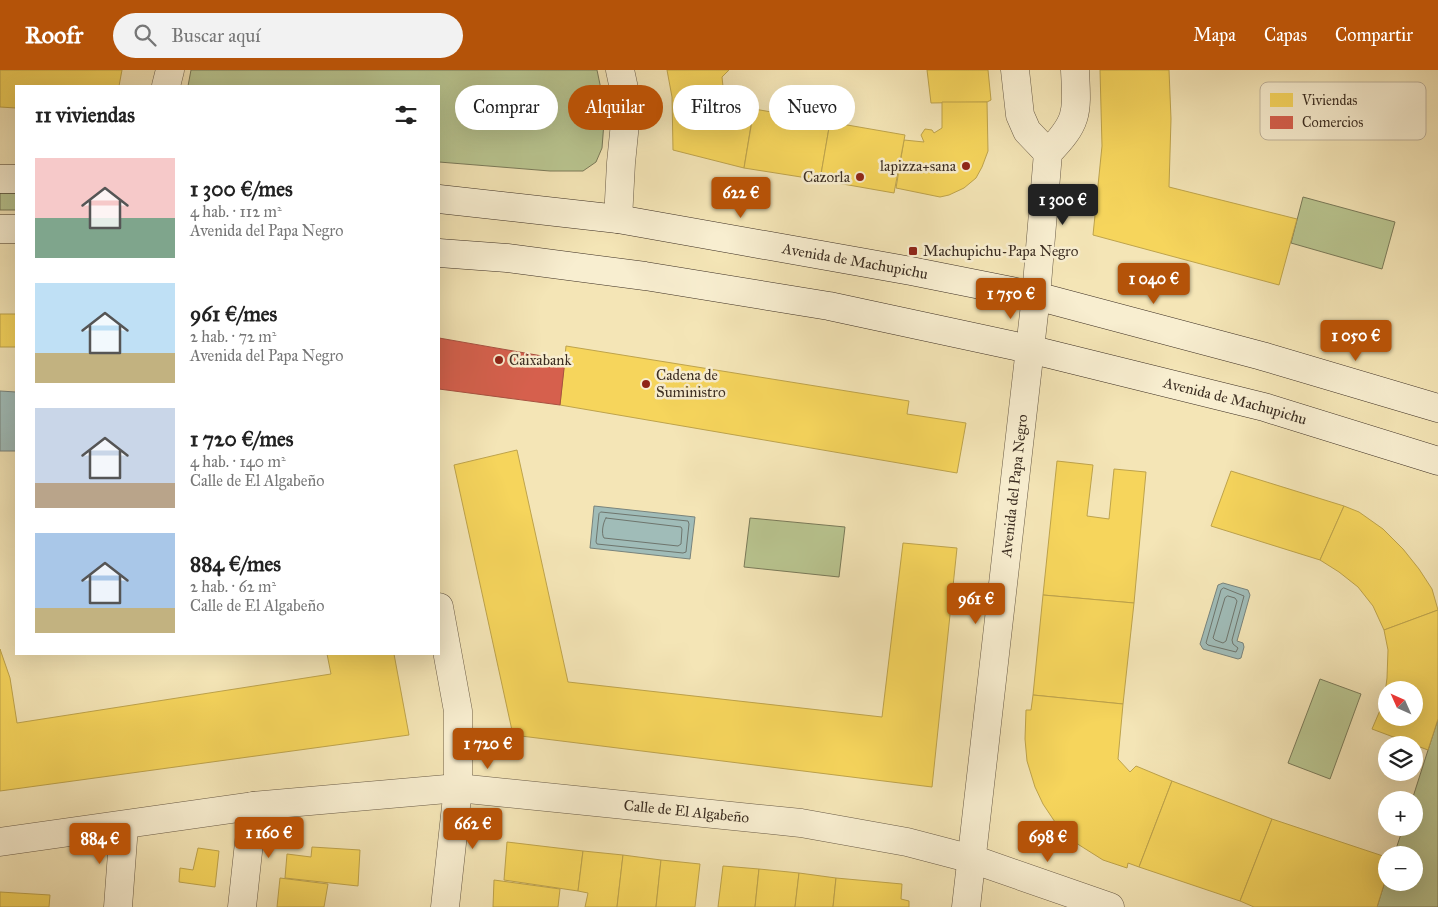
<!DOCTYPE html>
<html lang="es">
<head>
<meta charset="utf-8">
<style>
  :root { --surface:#fff; --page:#f2f2f2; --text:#222; --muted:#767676; --accent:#b45309 }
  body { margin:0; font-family:"IM FELL Great Primer",serif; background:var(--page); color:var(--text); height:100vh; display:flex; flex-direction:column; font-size:19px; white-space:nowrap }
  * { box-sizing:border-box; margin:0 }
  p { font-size:16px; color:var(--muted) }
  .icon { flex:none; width:28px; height:28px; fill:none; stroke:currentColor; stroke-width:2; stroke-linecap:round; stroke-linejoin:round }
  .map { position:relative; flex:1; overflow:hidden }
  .sheet { position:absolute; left:15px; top:15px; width:425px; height:570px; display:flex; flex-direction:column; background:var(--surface); border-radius:0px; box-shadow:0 5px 20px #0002 }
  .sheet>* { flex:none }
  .guide { position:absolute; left:455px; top:15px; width:475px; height:45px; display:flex; gap:10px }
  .needle { width:32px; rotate:315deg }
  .tools { position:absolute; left:1378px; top:611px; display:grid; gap:10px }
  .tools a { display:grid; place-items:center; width:45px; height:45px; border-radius:50%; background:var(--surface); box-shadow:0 5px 20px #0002; font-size:25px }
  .price { position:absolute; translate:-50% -42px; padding:0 11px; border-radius:5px; background:var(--accent); color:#fff; font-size:16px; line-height:32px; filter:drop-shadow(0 1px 2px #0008) }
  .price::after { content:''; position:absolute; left:50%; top:30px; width:15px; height:11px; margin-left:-8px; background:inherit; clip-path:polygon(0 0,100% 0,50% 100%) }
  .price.on { background:#222; color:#fff }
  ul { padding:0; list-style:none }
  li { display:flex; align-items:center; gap:15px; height:125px; padding:0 20px }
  li span { display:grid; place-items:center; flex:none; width:140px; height:100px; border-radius:0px; color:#555 }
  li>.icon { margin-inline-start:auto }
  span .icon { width:60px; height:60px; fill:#fffc; stroke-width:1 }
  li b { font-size:21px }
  h2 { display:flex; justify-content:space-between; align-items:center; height:60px; padding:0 20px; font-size:21px }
  .chip { padding:0 18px; border-radius:22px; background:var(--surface); box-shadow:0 5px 20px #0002; font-size:18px; line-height:45px }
  .chip.on { background:var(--accent); color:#fff }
  header { display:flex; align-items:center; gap:30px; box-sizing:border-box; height:70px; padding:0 25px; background:var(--accent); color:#fff }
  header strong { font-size:24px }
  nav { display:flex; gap:28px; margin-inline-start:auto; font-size:18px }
  .search { width:350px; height:45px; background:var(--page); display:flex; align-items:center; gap:12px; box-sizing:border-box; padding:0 18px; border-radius:28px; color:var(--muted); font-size:19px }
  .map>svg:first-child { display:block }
</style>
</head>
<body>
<header>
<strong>Roofr</strong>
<div class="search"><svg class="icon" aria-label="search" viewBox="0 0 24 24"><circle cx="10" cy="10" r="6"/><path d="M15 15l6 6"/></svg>Buscar aquí</div>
<nav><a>Mapa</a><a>Capas</a><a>Compartir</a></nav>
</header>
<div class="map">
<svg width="1438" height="837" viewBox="0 0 1438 837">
  <rect width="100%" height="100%" fill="#f4e5b6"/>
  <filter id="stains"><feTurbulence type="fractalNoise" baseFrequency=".004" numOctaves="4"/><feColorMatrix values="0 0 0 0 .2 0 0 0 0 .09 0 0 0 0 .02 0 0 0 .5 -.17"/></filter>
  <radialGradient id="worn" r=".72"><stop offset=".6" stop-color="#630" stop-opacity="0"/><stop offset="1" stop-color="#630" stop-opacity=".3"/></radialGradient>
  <g fill="#b9c590" stroke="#7a7a59">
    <polygon points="191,0 597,0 603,29 604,52 602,78 596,92 583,101 550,101 439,92 439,16 188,16"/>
    <rect x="0" y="123" width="16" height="17"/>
    <polygon points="1303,127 1395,152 1382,199 1291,173"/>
    <polygon points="750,448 845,457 839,507 744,497"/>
    <polygon points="1320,609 1361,624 1330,709 1288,693"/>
    <polygon points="1438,649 1438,837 1377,837 1386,808 1386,812 1414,812 1414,785 1394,785 1403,758 1414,758 1414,730 1412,730"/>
  </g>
  <g fill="#a0bcb8" stroke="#78837c">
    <polygon points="0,321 16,322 16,381 0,381"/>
    <polygon points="594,436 695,447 690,489 590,478"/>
    <polygon points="1223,513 1248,520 1250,525 1237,571 1243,573 1244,577 1241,588 1238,589 1203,579 1200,574 1218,515"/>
  </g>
  <g fill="#f6d55c" stroke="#bea34b" fill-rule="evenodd">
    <polygon points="0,0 122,0 119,16 16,16 16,38 0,37"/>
    <polygon points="667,0 729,0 722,7 726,45 752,49 744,98 673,80 672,27"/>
    <polygon points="927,0 988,0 991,30 987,32 931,33"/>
    <polygon points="1100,0 1169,0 1171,49 1169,117 1297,149 1279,215 1093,165 1102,76"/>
    <polygon points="942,32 987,32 988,81 982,97 976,108 964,118 949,125 940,127 896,118 904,70 924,72 921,65 925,59 932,60 934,63 942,58"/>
    <polygon points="754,39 830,52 820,110 744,98"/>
    <polygon points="830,52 905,65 894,123 820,110"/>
    <rect x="0" y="244" width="16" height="33"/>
    <polygon points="566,276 909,331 907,344 966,353 957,403 560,335"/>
    <polygon points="517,380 568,612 882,647 903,473 957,478 932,717 513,665 454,395"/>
    <polygon points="1057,391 1093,395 1087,446 1109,449 1114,399 1146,402 1134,533 1043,525"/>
    <polygon points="1231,401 1344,436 1320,490 1211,456"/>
    <polygon points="1344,436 1359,442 1383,459 1403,479 1419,499 1432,519 1438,540 1384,560 1373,536 1358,517 1339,502 1320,490"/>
    <polygon points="1043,525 1134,533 1123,634 1033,625"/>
    <path d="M 1438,540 L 1438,649 L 1428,680 L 1372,659 L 1384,631 L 1387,608 L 1388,580 L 1384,560 ZM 1386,620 L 1414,620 L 1414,648 L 1386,648 Z"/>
    <polygon points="0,579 10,608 17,653 331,604 327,584 394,584 409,665 0,721"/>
    <polygon points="1033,625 1123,634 1118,689 1130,702 1136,696 1172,711 1139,797 1128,793 1127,798 1103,790 1076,773 1055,752 1043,734 1035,717 1027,691 1025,669 1026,640 1031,640"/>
    <polygon points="1172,711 1272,749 1240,831 1139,797"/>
    <polygon points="1272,749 1386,787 1386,808 1377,837 1254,837 1240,831"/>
    <polygon points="507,772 583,781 578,821 504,810"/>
    <polygon points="312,777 360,780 358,816 285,808 287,784 311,787"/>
    <polygon points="198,778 219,781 215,817 179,812 180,798 193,800"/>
    <polygon points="583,781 623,785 617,837 585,837 588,823 578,821"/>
    <polygon points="623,785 661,790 656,837 617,837"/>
    <polygon points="661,790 700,794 695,837 656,837"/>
    <polygon points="723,796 759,799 755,837 718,837"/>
    <polygon points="759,799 799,803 795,837 755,837"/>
    <polygon points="799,803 836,808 833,837 795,837"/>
    <polygon points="280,808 328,814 324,837 277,837"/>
    <polygon points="836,808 902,814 901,829 909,831 909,837 833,837"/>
    <polygon points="494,810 560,819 558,837 493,837"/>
    <polygon points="0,822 50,825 49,837 0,837"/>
  </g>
  <polygon fill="#d6604d" stroke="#a85140" points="439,268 565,290 560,335 439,319"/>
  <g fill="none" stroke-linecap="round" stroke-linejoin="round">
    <g stroke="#6e756d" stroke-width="1">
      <polygon points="601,442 688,451 689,454 686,482 683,483 597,474 596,472 599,444"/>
      <path d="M 606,448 L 681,457 L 682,459 L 681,474 L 678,476 L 604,468 C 601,464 603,452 606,448 Z"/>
      <polygon points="1224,518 1244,526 1232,570 1233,574 1238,578 1236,582 1208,575 1206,573 1221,520"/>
      <polygon points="1228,526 1235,528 1237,531 1226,571 1223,573 1215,570 1213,568 1225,528"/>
    </g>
    <g stroke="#6a5c47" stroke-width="29">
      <g id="street">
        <polyline points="1015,0 1020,45 1027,61 1048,83"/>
        <polyline points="166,16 170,0"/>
        <polyline points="618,149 621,93 627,33 620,0"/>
        <polyline points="439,537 458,641 458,718 445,837"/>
        <path id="s1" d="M 0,772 L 253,736 L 458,718 L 801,753 L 907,772 L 972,789 L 1110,837"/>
        <polyline points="118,837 124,756"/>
        <polyline points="242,837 253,736"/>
        <path id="s2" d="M 966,837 L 1036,226 L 1048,83 C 1079,51 1077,43 1075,0"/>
      </g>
    </g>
    <g stroke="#3c2e22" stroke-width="29">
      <g id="secondary">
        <polyline points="0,109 16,109"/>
        <path id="s3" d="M 439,129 L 618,149 L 911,201 L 1036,226 L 1262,286 L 1438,338"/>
        <polyline points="0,159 16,159"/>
        <path id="s4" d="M 439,183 L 507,188 L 645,206 L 829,236 L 1029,279 L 1264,337 L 1438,391"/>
      </g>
    </g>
    <use href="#street" stroke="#f8eed0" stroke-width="28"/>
    <use href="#secondary" stroke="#f8eed0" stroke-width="28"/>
  </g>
  <g fill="#8f2418" stroke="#f8eed0" stroke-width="2">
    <circle cx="966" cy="96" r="5"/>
    <circle cx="860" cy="107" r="5"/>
    <rect x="908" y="176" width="10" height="10" rx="2.5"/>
    <circle cx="499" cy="290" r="5"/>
    <circle cx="646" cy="314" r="5"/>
  </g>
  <g text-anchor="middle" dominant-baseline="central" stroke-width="5" stroke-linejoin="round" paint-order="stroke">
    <g font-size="15" fill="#3c2e22" stroke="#f8eed0" text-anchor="start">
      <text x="956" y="96" text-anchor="end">lapizza+sana</text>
      <text x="850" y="107" text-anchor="end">Cazorla</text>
      <text x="923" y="181">Machupichu-Papa Negro</text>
      <text x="509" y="290">Caixabank</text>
      <text x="656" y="305">Cadena de<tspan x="656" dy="17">Suministro</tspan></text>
    </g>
    <g font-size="15" fill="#3c2e22" stroke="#f8eed0">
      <text stroke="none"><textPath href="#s3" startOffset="421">Avenida de Machupichu</textPath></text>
      <text stroke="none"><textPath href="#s4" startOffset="811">Avenida de Machupichu</textPath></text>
      <text stroke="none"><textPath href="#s2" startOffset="424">Avenida del Papa Negro</textPath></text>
      <text stroke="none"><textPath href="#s1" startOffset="691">Calle de El Algabeño</textPath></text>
    </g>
  </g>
  <rect x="1260" y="12" width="166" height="58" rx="8" fill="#f8eed0" stroke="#c0b49c" stroke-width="1"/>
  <rect x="1270" y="23" width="23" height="14" fill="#f6d55c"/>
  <rect x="1270" y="46" width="23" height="13" fill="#d6604d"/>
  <g font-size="14" fill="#3c2e22">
    <text x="1302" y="35">Viviendas</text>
    <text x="1302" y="57">Comercios</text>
  </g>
  <rect width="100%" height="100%" filter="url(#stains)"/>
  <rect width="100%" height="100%" fill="url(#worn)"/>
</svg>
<div class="tools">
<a><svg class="needle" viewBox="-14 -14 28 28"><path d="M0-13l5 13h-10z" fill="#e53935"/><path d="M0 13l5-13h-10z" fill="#767676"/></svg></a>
<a><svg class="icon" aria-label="layers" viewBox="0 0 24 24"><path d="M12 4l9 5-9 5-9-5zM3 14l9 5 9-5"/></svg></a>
<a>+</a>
<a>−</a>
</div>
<b class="price" style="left:741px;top:149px">622 €</b>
<b class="price on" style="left:1063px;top:156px">1 300 €</b>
<b class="price" style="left:1154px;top:235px">1 040 €</b>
<b class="price" style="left:1011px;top:250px">1 750 €</b>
<b class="price" style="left:1356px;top:292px">1 050 €</b>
<b class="price" style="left:976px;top:555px">961 €</b>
<b class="price" style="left:488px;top:700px">1 720 €</b>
<b class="price" style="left:473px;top:780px">662 €</b>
<b class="price" style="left:269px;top:789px">1 160 €</b>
<b class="price" style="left:1048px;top:793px">698 €</b>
<b class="price" style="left:100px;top:795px">884 €</b>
<div class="guide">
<a class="chip">Comprar</a>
<a class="chip on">Alquilar</a>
<a class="chip">Filtros</a>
<a class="chip">Nuevo</a>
</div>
<section class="sheet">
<h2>11 viviendas<svg class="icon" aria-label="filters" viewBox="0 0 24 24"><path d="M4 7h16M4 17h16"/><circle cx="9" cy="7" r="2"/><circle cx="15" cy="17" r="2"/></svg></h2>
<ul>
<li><span style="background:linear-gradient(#f6c9c9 60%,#7fa58c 0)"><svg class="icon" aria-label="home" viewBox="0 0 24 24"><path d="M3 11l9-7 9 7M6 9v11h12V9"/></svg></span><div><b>1 300 €/mes</b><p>4 hab. · 112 m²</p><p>Avenida del Papa Negro</p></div></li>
<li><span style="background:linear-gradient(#bfe0f5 70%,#c2b280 0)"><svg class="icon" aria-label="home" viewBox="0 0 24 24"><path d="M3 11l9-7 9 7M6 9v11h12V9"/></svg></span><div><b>961 €/mes</b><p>2 hab. · 72 m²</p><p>Avenida del Papa Negro</p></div></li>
<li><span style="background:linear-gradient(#c9d6e8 75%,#b9a48a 0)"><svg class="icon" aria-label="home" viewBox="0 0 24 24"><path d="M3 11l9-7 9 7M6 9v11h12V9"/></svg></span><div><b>1 720 €/mes</b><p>4 hab. · 140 m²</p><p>Calle de El Algabeño</p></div></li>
<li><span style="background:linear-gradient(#a9c7e8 75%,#c2b280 0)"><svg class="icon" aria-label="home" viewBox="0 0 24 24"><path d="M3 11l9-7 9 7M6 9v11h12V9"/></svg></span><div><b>884 €/mes</b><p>2 hab. · 62 m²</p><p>Calle de El Algabeño</p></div></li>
</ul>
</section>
</div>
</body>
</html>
